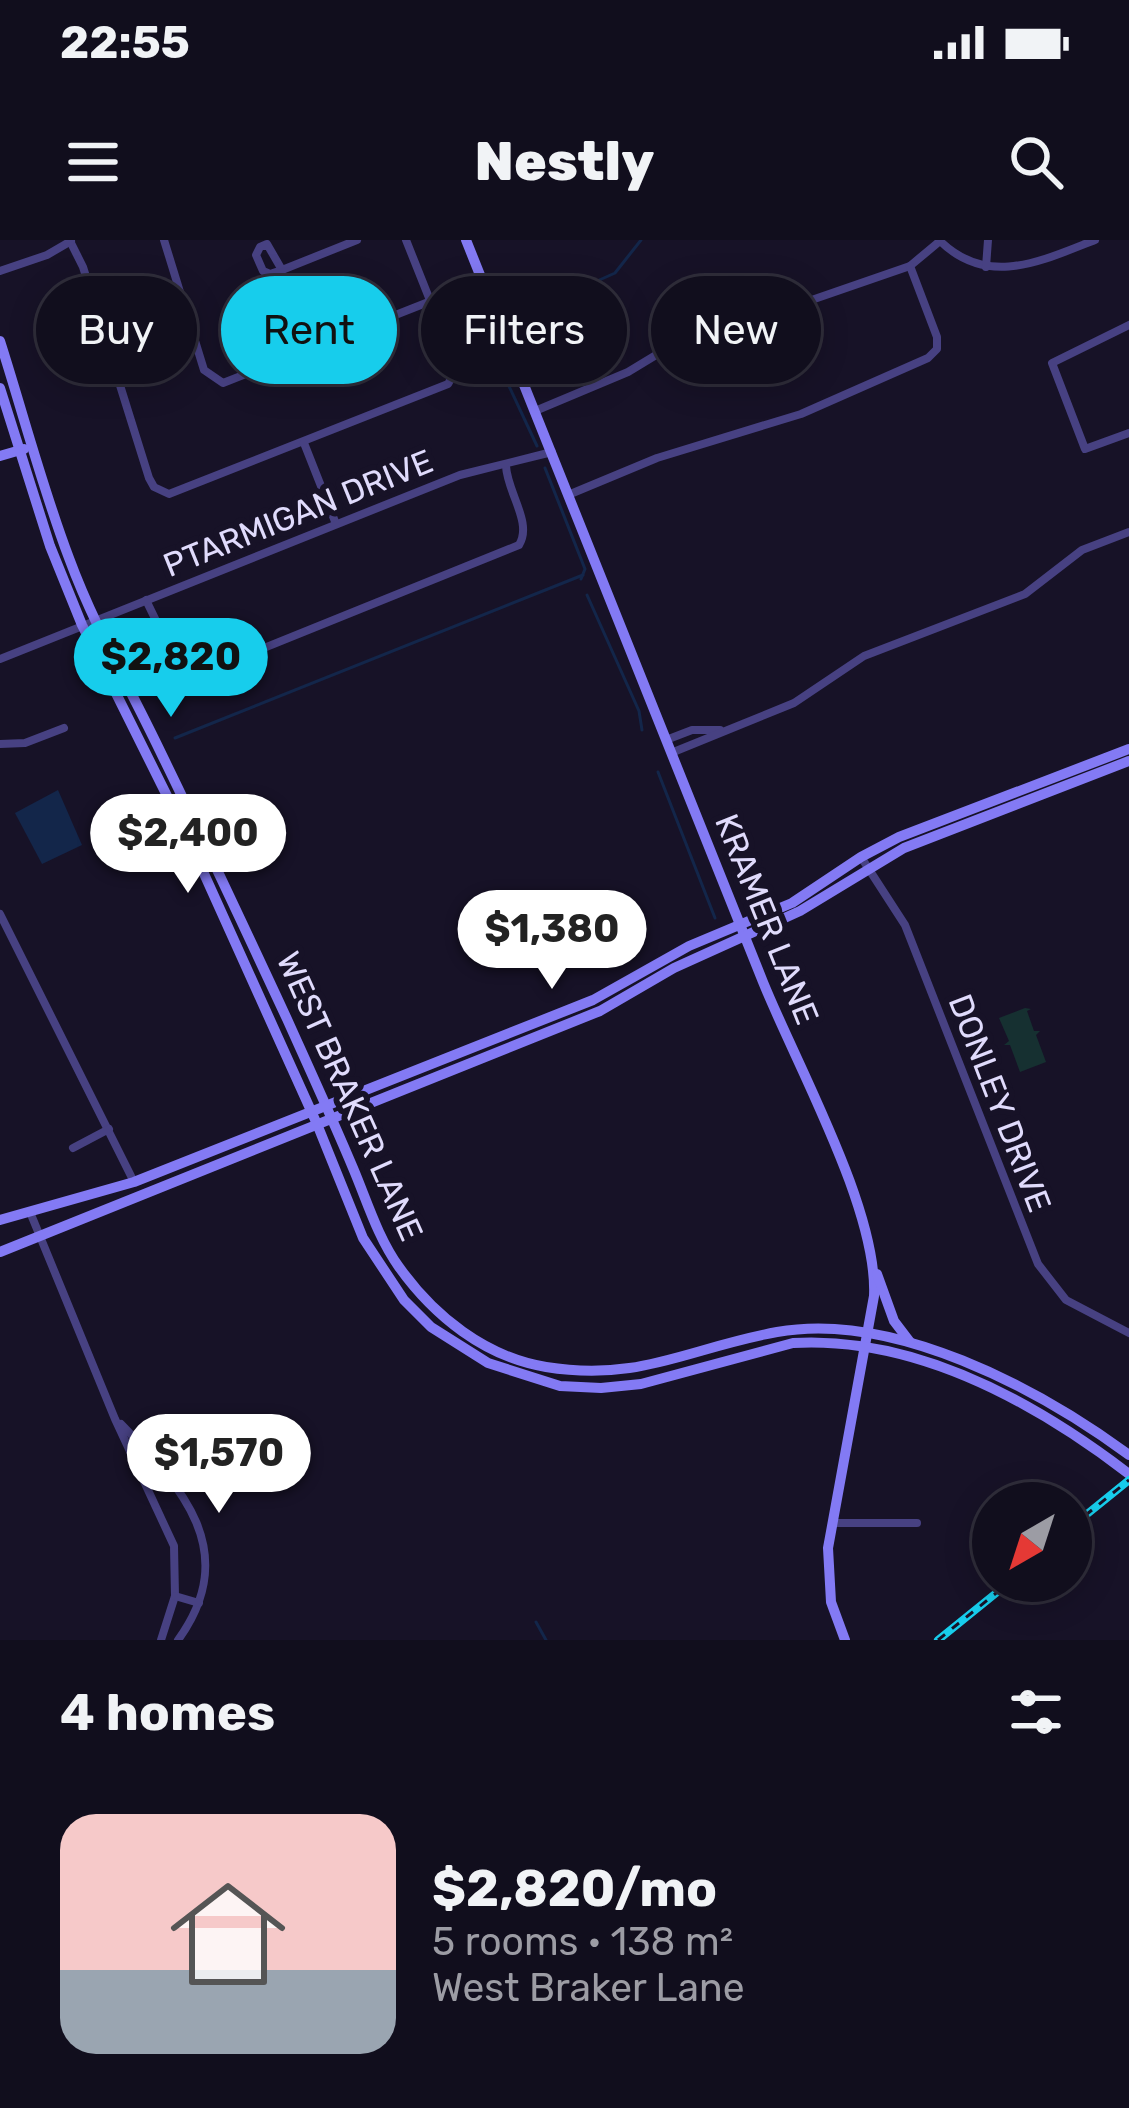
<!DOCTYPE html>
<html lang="en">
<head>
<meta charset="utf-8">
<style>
  :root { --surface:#110e1d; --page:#1e1c2a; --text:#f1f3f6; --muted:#9c9ca4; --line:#302e3b; --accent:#17cdec }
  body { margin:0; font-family:Rubik,sans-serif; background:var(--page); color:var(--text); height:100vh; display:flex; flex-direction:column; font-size:45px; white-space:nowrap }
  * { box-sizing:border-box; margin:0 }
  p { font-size:39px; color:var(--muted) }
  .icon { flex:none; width:66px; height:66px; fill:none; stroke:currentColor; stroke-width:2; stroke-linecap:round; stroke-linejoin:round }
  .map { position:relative; height:1400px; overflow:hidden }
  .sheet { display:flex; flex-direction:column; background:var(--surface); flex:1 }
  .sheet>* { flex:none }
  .guide { position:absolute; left:36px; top:36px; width:1059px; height:108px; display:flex; gap:24px }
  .needle { width:78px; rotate:219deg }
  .buttons { position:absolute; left:972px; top:1242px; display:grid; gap:24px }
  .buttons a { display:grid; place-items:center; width:120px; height:120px; border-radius:50%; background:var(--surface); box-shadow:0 6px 30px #0003,0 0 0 3px var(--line); font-size:60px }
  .price { position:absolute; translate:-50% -102px; padding:0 27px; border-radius:42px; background:#fff; color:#222; font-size:39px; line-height:78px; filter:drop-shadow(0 3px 6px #0008) }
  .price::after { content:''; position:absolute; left:50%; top:72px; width:36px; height:27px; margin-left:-18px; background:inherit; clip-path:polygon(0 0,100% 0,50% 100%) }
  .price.on { background:var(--accent); color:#111 }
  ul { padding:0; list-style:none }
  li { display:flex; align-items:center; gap:36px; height:300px; padding:0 60px }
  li+li { border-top:3px solid var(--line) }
  li span { display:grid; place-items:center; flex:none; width:336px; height:240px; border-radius:36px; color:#555 }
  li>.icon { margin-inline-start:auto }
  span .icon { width:144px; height:144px; fill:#fffc; stroke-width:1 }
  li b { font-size:51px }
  h2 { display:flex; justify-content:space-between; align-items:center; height:144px; padding:0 60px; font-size:51px }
  .tag { padding:0 42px; border-radius:54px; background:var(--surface); box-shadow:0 6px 30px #0003,0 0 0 3px var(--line); font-size:42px; line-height:108px }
  .tag.on { background:var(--accent); color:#111 }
  .status { display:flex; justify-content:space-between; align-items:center; height:84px; padding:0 60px; background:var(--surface); direction:ltr }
  .status svg { height:33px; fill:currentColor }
  header { display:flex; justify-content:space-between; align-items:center; height:156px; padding:0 60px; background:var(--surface); font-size:54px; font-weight:800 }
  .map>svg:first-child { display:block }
</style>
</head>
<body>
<div class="status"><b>22:55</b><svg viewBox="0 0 49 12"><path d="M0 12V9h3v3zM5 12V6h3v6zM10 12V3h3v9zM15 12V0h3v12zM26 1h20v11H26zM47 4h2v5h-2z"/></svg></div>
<header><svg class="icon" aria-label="menu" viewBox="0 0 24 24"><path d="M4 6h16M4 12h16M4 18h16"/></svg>Nestly<svg class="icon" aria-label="search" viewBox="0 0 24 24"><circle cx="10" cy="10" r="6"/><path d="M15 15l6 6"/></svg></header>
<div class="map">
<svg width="1129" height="1400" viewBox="0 0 1129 1400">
  <rect width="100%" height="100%" fill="#171227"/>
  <polygon fill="#163031" points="1025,768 1031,769 1027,771 1034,791 1040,791 1036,795 1046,822 1020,832 1010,805 1004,805 1009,801 999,778"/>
  <polygon fill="#13264a" points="58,550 82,605 42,624 15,573"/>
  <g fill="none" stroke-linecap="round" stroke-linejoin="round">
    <g stroke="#13264a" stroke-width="3">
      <polyline points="526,107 546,84 595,42 615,33 641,0"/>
      <polyline points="504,118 500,127 537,206"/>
      <polyline points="545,228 585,329 581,339"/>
      <polyline points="587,355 639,471 642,490"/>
      <polyline points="175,498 583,335"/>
      <polyline points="658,532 715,678"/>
      <polyline points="536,1382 546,1400"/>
    </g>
    <g stroke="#474182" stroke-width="8">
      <polyline points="164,0 204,130 223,143 431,61"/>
      <path d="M 939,0 C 987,48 1041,21 1095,0"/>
      <polyline points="70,1 83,27 149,238 154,247 169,254 448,144 456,130 453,118 406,0"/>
      <polyline points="986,27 988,0"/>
      <polyline points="282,30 267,4 260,7 256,15 263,31 270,34 282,30 357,0"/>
      <polyline points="0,31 47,15 71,1"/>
      <polyline points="1129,85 1052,123 1085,209 1129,193"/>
      <polyline points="535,171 628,132 661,112 910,26 940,1"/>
      <polyline points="304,203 336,284"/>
      <polyline points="568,255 657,218 801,174 928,118 937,109 937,97 910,26"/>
      <path d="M 146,360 L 179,428 L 197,435 L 519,305 C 533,283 507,252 506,226"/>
      <polyline points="0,419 460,235 552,212"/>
      <polyline points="666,500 692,490 720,490"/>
      <polyline points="0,504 25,503 64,488"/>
      <polyline points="671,513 794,463 864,416 1025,354 1082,310 1129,292"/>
      <polyline points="861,617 905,685 1038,1024 1066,1060 1129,1093"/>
      <polyline points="0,674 134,942"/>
      <polyline points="73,908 109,889"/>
      <polyline points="30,972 115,1179 174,1306 175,1356 161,1400"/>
      <path d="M 121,1184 C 182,1247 242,1312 178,1400"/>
      <polyline points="833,1283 917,1283"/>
      <polyline points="175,1356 199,1363"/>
    </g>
    <g stroke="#837af4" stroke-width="10">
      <path d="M 466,0 C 565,247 662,495 763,742 C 797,826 878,970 874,1056 L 828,1308 L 831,1362 L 845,1400"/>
      <path d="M 0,101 C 23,173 42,247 69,318 C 94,386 131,450 162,515 C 205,603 246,691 287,779 C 309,828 332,878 353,928 C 367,961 378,998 399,1027 C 434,1076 485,1117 546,1127 C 641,1142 688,1108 777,1092 C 893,1071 1038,1148 1129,1215"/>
      <path d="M 0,148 L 50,306 L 82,385 L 187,596 L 317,884 L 363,998 L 404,1060 L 431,1087 L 488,1123 L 560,1146 L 601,1148 L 641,1144 L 793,1103 C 915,1096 1035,1162 1129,1234"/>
      <polyline points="0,216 24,209"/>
      <polyline points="0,980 134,942 593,760 689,706 792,663 861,617 899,597 1129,509"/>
      <polyline points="0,1012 600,771 674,728 800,671 904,608 1129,521"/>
      <polyline points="877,1034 894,1081 910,1102"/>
    </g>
    <g stroke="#17cdec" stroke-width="8">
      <g id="rail">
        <polyline points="1071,1287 1129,1240"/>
        <polyline points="938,1400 1011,1341"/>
      </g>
    </g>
    <use href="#rail" stroke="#171227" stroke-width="3" stroke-dasharray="9" stroke-linecap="butt"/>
  </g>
  <g text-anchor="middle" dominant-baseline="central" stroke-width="12" stroke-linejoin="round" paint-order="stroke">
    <g font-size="33" fill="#e0dbfc" stroke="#171227">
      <text transform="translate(298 273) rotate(-22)">PTARMIGAN DRIVE</text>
      <text transform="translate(767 679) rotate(68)">KRAMER LANE</text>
      <text transform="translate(350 856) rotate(66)">WEST BRAKER LANE</text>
      <text transform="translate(1000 863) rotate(69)">DONLEY DRIVE</text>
    </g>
  </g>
</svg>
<div class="buttons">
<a><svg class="needle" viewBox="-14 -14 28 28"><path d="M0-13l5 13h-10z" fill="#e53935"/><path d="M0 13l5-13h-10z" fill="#9c9ca4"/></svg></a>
</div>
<b class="price on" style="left:171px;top:480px">$2,820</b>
<b class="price" style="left:188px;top:656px">$2,400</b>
<b class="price" style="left:552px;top:752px">$1,380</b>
<b class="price" style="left:219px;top:1276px">$1,570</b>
<div class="guide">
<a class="tag">Buy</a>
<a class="tag on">Rent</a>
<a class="tag">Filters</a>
<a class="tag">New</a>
</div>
</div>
<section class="sheet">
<h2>4 homes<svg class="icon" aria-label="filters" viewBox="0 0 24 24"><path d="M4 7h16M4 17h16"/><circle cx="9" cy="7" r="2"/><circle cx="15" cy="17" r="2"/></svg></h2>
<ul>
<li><span style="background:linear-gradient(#f6c9c9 65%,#9aa5b1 0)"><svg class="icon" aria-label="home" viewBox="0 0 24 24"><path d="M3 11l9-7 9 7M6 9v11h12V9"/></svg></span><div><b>$2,820/mo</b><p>5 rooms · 138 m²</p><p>West Braker Lane</p></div></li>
</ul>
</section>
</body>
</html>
